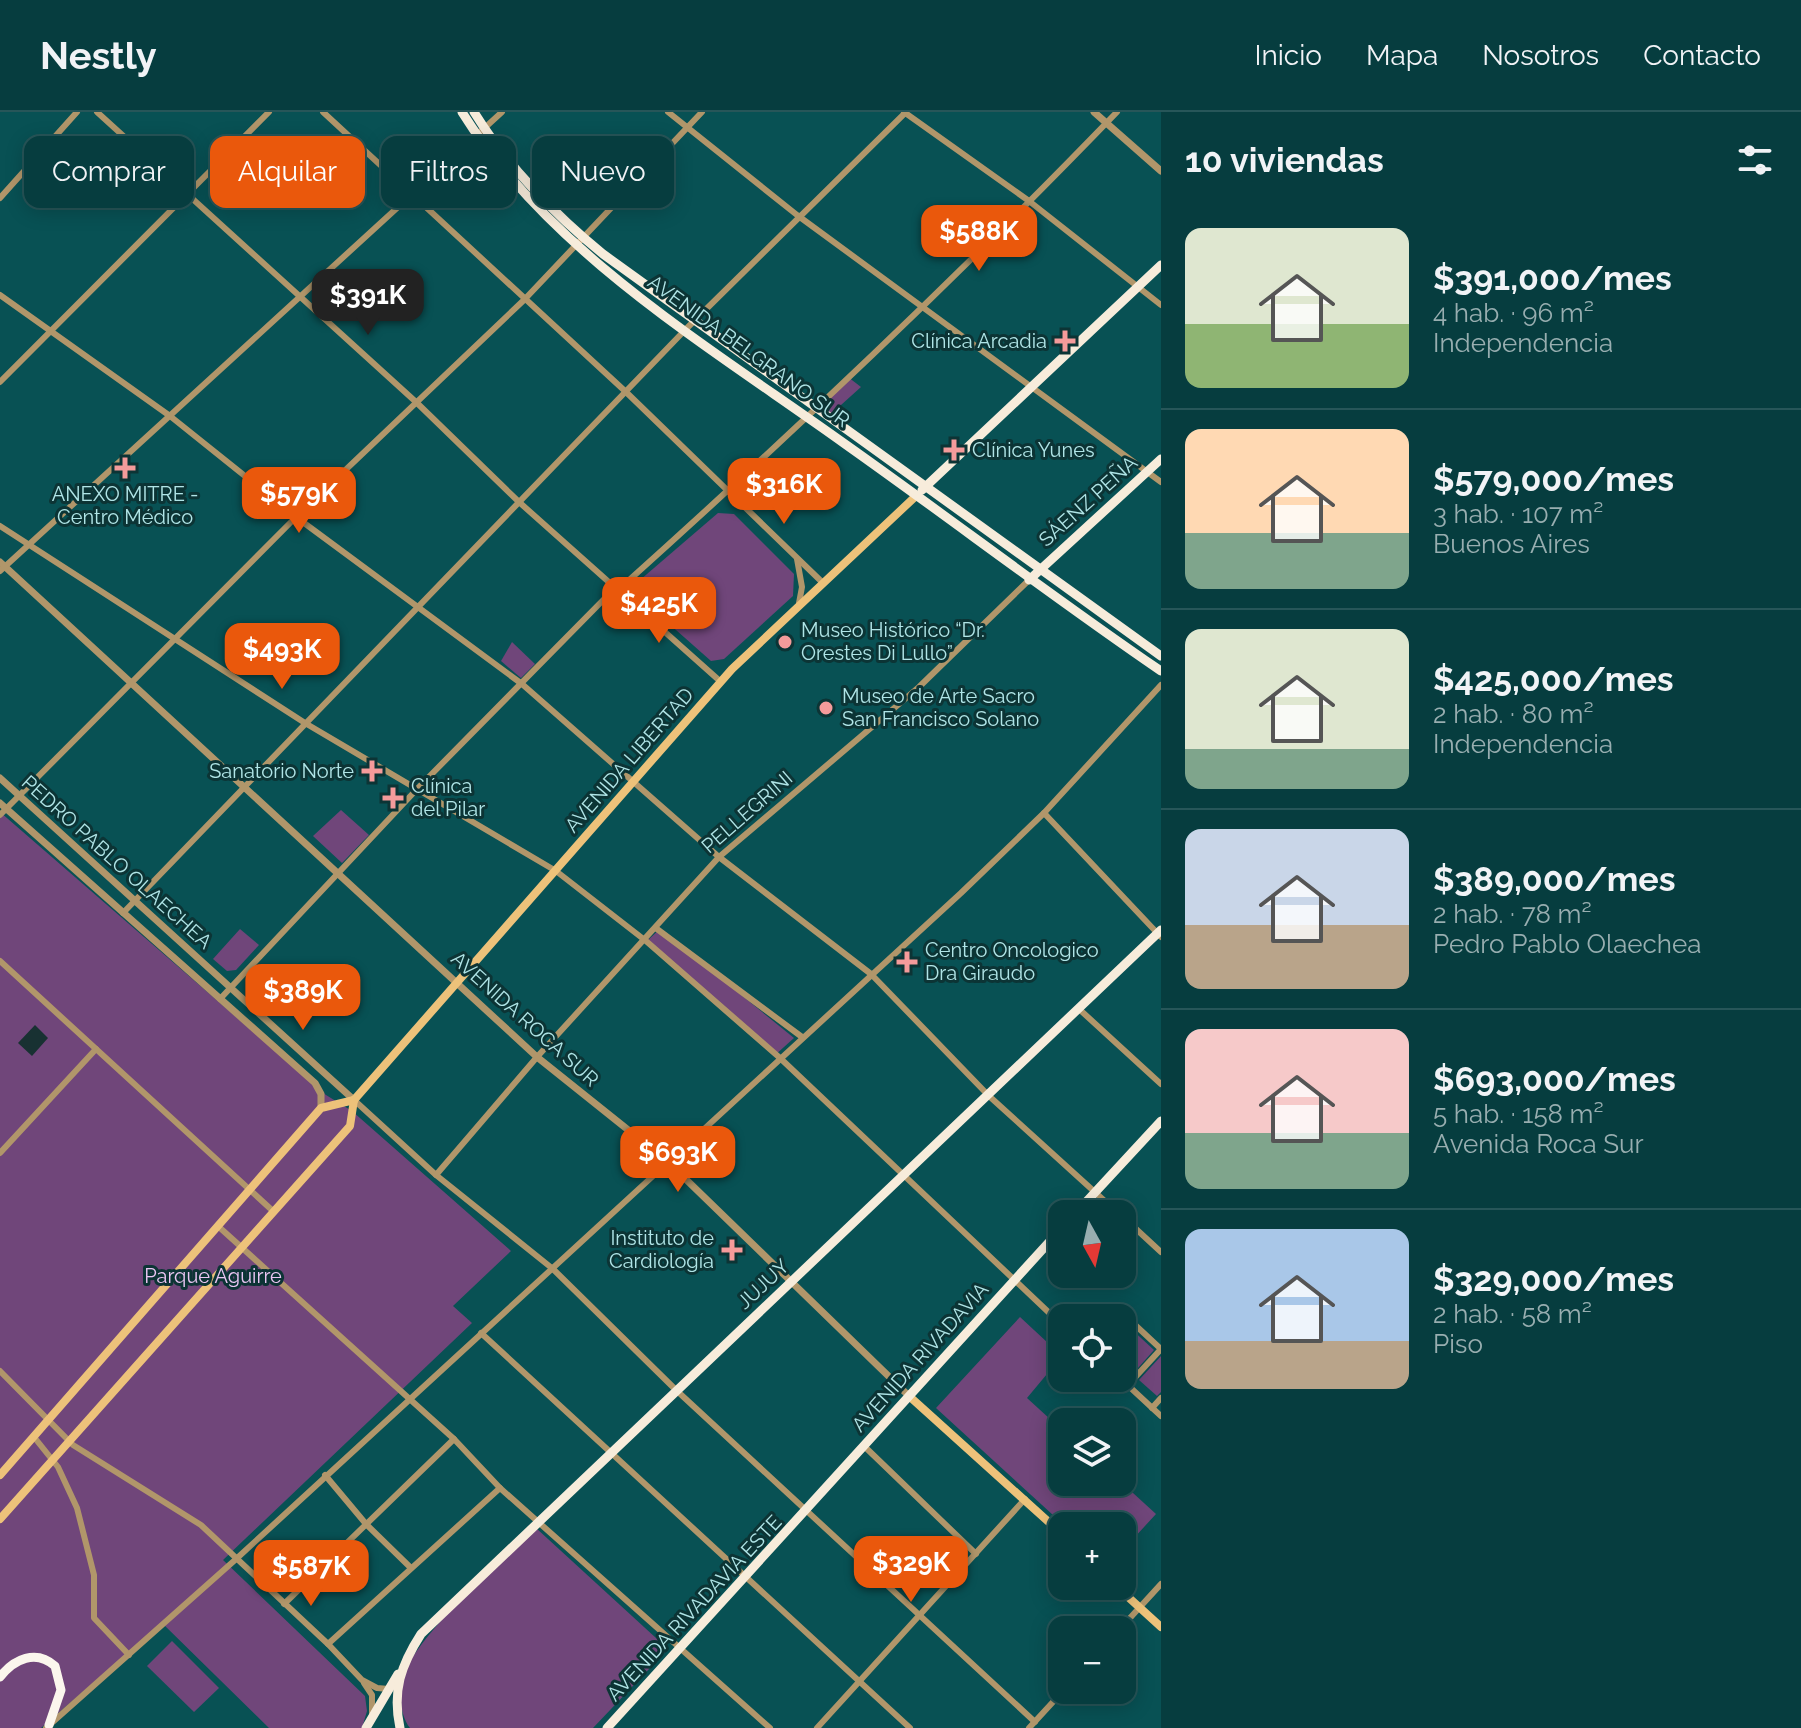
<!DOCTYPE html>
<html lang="es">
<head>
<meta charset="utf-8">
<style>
  :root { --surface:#063d3f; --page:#0f4446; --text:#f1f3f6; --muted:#98aeb0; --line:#275659; --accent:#ea580c }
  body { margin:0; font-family:Raleway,sans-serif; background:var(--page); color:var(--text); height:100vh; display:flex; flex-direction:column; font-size:30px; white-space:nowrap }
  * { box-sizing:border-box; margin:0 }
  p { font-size:26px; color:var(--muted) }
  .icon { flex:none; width:44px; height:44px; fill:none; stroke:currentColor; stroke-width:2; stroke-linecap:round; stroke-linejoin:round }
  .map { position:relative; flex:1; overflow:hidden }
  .sheet { display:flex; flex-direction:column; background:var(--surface); width:640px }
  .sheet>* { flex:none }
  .guide { position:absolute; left:24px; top:24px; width:760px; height:72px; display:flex; gap:16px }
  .needle { width:52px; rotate:172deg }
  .buttons { position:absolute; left:1048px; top:1088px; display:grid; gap:16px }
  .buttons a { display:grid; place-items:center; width:88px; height:88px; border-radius:16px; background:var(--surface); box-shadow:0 4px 20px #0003,0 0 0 2px var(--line); font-size:40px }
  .price { position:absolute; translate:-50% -68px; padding:0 18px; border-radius:16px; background:var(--accent); color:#fff; font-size:26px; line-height:52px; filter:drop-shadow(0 2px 4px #0008) }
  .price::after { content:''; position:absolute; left:50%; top:48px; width:24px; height:18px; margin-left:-12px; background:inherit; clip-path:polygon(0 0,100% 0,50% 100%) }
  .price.on { background:#222; color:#fff }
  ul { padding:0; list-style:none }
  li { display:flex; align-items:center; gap:24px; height:200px; padding:0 24px }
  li+li { border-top:2px solid var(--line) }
  li span { display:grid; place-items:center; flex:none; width:224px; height:160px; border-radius:16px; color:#555 }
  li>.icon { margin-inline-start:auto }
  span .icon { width:96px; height:96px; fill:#fffc; stroke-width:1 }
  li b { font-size:34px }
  h2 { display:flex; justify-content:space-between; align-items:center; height:96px; padding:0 24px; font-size:34px }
  .chip { padding:0 28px; border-radius:16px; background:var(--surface); box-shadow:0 4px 20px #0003,0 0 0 2px var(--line); font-size:28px; line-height:72px }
  .chip.on { background:var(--accent); color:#fff }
  header { display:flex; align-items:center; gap:48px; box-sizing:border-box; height:112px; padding:0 40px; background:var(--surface); border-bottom:2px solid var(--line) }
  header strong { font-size:38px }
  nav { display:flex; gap:44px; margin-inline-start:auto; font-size:28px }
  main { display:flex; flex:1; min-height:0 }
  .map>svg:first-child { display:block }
</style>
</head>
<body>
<header>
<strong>Nestly</strong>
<nav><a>Inicio</a><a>Mapa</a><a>Nosotros</a><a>Contacto</a></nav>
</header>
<main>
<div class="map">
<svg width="1161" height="1616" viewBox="0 0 1161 1616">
  <rect width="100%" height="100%" fill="#085154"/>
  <g fill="#70467a">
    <polygon points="848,265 861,275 831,302 819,293"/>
    <polygon points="718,401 734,402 794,462 793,484 724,547 711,549 641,487 640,468"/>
    <polygon points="512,530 535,552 521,566 501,549"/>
    <polygon points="341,698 369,723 342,751 313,724"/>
    <polygon points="0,700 326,983 352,999 511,1139 453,1194 472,1211 223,1448 365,1584 367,1599 362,1616 269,1616 162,1511 41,1616 0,1616"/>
    <polygon points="240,817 259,833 236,858 227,859 213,847"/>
    <polygon points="660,817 794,926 774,944 648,828"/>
    <polygon points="1020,1205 1062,1244 1027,1286 1062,1318 1062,1370 1121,1370 1156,1402 1122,1439 1122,1414 1065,1414 936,1296"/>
    <polygon points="1128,1214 1154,1238 1130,1265 1122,1259 1122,1221"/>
    <polygon points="1161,1244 1161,1280 1157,1284 1139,1268"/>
    <path d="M 536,1416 L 668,1537 L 593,1616 L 410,1616 C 397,1600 399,1569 409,1551 C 436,1505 497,1455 536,1416 Z"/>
    <polygon points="172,1529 219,1576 194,1600 147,1554"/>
  </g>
  <polygon fill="#183132" points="35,913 48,926 32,944 18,931"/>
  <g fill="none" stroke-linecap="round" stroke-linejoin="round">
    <g stroke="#b1966a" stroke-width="6">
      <polyline points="97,0 416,290 519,390 721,570"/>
      <polyline points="323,0 626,280 822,470"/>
      <polyline points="668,0 797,103 1161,370"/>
      <polyline points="904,0 1029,89 1161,193"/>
      <polyline points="0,86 77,0"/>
      <polyline points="0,183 170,304 296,405 522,572 719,745 871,862 989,984 1119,1102"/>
      <polyline points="0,270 269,0"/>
      <polyline points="0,414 305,611 556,759 646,829 780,946 1062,1213"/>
      <polyline points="797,447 802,475 799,491"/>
      <polyline points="0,459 502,0"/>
      <polyline points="1044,701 1161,825"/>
      <polyline points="0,703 296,405 524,188 702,0"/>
      <polyline points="123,801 686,217 906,0"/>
      <polyline points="657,817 802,925"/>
      <polyline points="0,849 274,1100"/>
      <path d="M 220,887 L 418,676 L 616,475 L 627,470 C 795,319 960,163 1117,0"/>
      <polyline points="1079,897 1161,972"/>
      <polyline points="354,988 436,1063 553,1157 676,1278 1035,1610"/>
      <polyline points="0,1041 96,937"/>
      <polyline points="436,1063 537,945 719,745 919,575 1029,468"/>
      <polyline points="1122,1104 1161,1140"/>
      <polyline points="219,1115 454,1327 500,1376 770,1616"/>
      <polyline points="1122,1215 1127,1210 1133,1211 1161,1237"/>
      <polyline points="481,1221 910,1616"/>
      <polyline points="0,1259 73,1333 201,1413 328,1532 362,1568 377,1576 389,1577"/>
      <polyline points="1120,1266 1161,1304"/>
      <polyline points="1128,1273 1161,1237"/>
      <polyline points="1152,1296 1161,1286"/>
      <polyline points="34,1325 58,1355 77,1396 94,1463 94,1506 129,1543"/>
      <polyline points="864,1334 976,1442"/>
      <polyline points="325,1363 366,1412 411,1456"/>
      <polyline points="284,1492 454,1327"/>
      <polyline points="1119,1518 1161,1472"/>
      <polyline points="328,1532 500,1376"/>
      <polyline points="364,1571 372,1583 372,1601"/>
      <polyline points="46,1616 235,1448 961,781 1044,701 1161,573"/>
      <polyline points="817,1616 1025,1387"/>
      <polyline points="1029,1616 1064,1578"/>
    </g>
    <g stroke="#b1966a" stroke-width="7">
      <polyline points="1094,0 1161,59"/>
      <polyline points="0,450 537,945 667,1049 909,1284"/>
      <polyline points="0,666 354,988"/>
      <polyline points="0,691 315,971 321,982 321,996"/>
    </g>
    <g stroke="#edc27a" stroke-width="8">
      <polyline points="354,988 732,557 917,383"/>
      <polyline points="909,1284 1062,1422"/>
      <polyline points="0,1363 321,996 354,988"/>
      <polyline points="0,1407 350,1014 354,988"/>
      <polyline points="1116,1474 1161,1515"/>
    </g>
    <g stroke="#f7ecdb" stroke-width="9">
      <path d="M 462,0 C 550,141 713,237 845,332 C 951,407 1054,486 1161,559"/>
      <path d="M 474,0 C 506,52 555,103 603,142 L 1161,544"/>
      <polyline points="922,378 1161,153"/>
      <polyline points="1029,468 1161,347"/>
      <polyline points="1075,1102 1161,1009"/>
      <polyline points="366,1616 398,1562"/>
      <path d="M 400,1616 C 392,1579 401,1553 421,1522 L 1161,818"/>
      <polyline points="607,1616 1062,1116"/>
    </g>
    <path stroke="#fbf6ed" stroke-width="9" d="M 0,1565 C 14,1547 36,1537 55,1554 L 61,1578 L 49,1613"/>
  </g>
  <g fill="#f59b9b" stroke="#0c3435" stroke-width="3">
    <path d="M1061 217h8v8h8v8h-8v8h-8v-8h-8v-8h8z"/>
    <path d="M950 326h8v8h8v8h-8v8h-8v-8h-8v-8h8z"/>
    <path d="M121 344h8v8h8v8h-8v8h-8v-8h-8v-8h8z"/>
    <circle cx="785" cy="530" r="8"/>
    <circle cx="826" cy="596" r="8"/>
    <path d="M368 647h8v8h8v8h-8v8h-8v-8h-8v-8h8z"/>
    <path d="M389 674h8v8h8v8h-8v8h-8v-8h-8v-8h8z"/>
    <path d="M903 838h8v8h8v8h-8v8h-8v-8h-8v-8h8z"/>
    <path d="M728 1126h8v8h8v8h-8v8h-8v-8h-8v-8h8z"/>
  </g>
  <g text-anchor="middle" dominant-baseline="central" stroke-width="6" stroke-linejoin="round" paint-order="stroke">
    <g font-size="20" fill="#b0e5e7" stroke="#0c3435" text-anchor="start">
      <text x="1047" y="229" text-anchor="end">Clínica Arcadia</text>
      <text x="972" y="338">Clínica Yunes</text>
      <text x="125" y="382" text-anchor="middle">ANEXO MITRE -<tspan x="125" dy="23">Centro Médico</tspan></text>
      <text x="801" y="518">Museo Histórico “Dr.<tspan x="801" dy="23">Orestes Di Lullo”</tspan></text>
      <text x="842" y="584">Museo de Arte Sacro<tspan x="842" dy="23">San Francisco Solano</tspan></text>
      <text x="354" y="659" text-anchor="end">Sanatorio Norte</text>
      <text x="411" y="674">Clínica<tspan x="411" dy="23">del Pilar</tspan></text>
      <text x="925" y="838">Centro Oncologico<tspan x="925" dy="23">Dra Giraudo</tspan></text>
      <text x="714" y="1126" text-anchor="end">Instituto de<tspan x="714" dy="23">Cardiología</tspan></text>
    </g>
    <g font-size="20" fill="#b0e5e7" stroke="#0c3435">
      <text transform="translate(749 239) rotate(36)">AVENIDA BELGRANO SUR</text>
      <text transform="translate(1088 389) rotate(-42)">SÁENZ PEÑA</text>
      <text transform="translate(629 648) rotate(-49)">AVENIDA LIBERTAD</text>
      <text transform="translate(747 700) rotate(-41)">PELLEGRINI</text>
      <text transform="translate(117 750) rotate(42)">PEDRO PABLO OLAECHEA</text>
      <text transform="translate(525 907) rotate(42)">AVENIDA ROCA SUR</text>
      <text transform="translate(763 1172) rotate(-43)">JUJUY</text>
      <text transform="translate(920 1245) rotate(-48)">AVENIDA RIVADAVIA</text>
      <text transform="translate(694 1496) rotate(-47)">AVENIDA RIVADAVIA ESTE</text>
    </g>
    <g font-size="20" fill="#ebc6f4" stroke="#0c3435">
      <text x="213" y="1164">Parque Aguirre</text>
    </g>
  </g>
</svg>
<div class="buttons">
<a><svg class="needle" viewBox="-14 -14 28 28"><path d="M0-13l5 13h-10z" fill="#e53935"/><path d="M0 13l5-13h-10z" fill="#98aeb0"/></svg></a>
<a><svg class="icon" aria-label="locate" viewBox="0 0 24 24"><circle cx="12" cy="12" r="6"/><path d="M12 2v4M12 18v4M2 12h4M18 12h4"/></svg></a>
<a><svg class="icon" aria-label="layers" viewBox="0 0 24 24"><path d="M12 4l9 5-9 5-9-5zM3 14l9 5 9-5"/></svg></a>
<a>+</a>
<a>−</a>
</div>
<b class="price" style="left:979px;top:161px">$588K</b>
<b class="price on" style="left:368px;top:225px">$391K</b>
<b class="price" style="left:784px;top:414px">$316K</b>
<b class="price" style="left:299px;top:423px">$579K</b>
<b class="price" style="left:659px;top:533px">$425K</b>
<b class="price" style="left:282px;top:579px">$493K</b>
<b class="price" style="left:303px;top:920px">$389K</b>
<b class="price" style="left:678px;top:1082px">$693K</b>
<b class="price" style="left:911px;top:1492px">$329K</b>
<b class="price" style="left:311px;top:1496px">$587K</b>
<div class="guide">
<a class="chip">Comprar</a>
<a class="chip on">Alquilar</a>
<a class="chip">Filtros</a>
<a class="chip">Nuevo</a>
</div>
</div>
<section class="sheet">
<h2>10 viviendas<svg class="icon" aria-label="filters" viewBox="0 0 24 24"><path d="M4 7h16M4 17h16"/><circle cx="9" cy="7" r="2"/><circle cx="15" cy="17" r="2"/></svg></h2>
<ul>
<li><span style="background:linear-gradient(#dfe7d0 60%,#8fb573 0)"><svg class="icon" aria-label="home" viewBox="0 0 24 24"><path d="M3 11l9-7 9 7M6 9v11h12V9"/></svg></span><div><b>$391,000/mes</b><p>4 hab. · 96 m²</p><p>Independencia</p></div></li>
<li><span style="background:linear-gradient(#ffd9b3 65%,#7fa58c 0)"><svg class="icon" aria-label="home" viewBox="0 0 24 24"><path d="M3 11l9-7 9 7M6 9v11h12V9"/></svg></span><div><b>$579,000/mes</b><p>3 hab. · 107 m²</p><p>Buenos Aires</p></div></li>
<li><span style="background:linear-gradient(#dfe7d0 75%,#7fa58c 0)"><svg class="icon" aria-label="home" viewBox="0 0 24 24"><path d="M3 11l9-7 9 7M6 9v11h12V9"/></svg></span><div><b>$425,000/mes</b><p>2 hab. · 80 m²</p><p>Independencia</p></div></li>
<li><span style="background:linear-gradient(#c9d6e8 60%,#b9a48a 0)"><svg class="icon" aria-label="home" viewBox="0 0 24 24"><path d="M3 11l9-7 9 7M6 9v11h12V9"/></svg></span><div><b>$389,000/mes</b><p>2 hab. · 78 m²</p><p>Pedro Pablo Olaechea</p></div></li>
<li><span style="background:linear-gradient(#f6c9c9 65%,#7fa58c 0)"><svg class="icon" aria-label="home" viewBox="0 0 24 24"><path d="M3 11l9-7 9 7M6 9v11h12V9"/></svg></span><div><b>$693,000/mes</b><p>5 hab. · 158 m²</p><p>Avenida Roca Sur</p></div></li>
<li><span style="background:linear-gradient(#a9c7e8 70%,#b9a48a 0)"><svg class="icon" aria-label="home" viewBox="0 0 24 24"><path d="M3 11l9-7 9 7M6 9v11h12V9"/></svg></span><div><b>$329,000/mes</b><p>2 hab. · 58 m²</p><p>Piso</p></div></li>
</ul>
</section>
</main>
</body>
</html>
